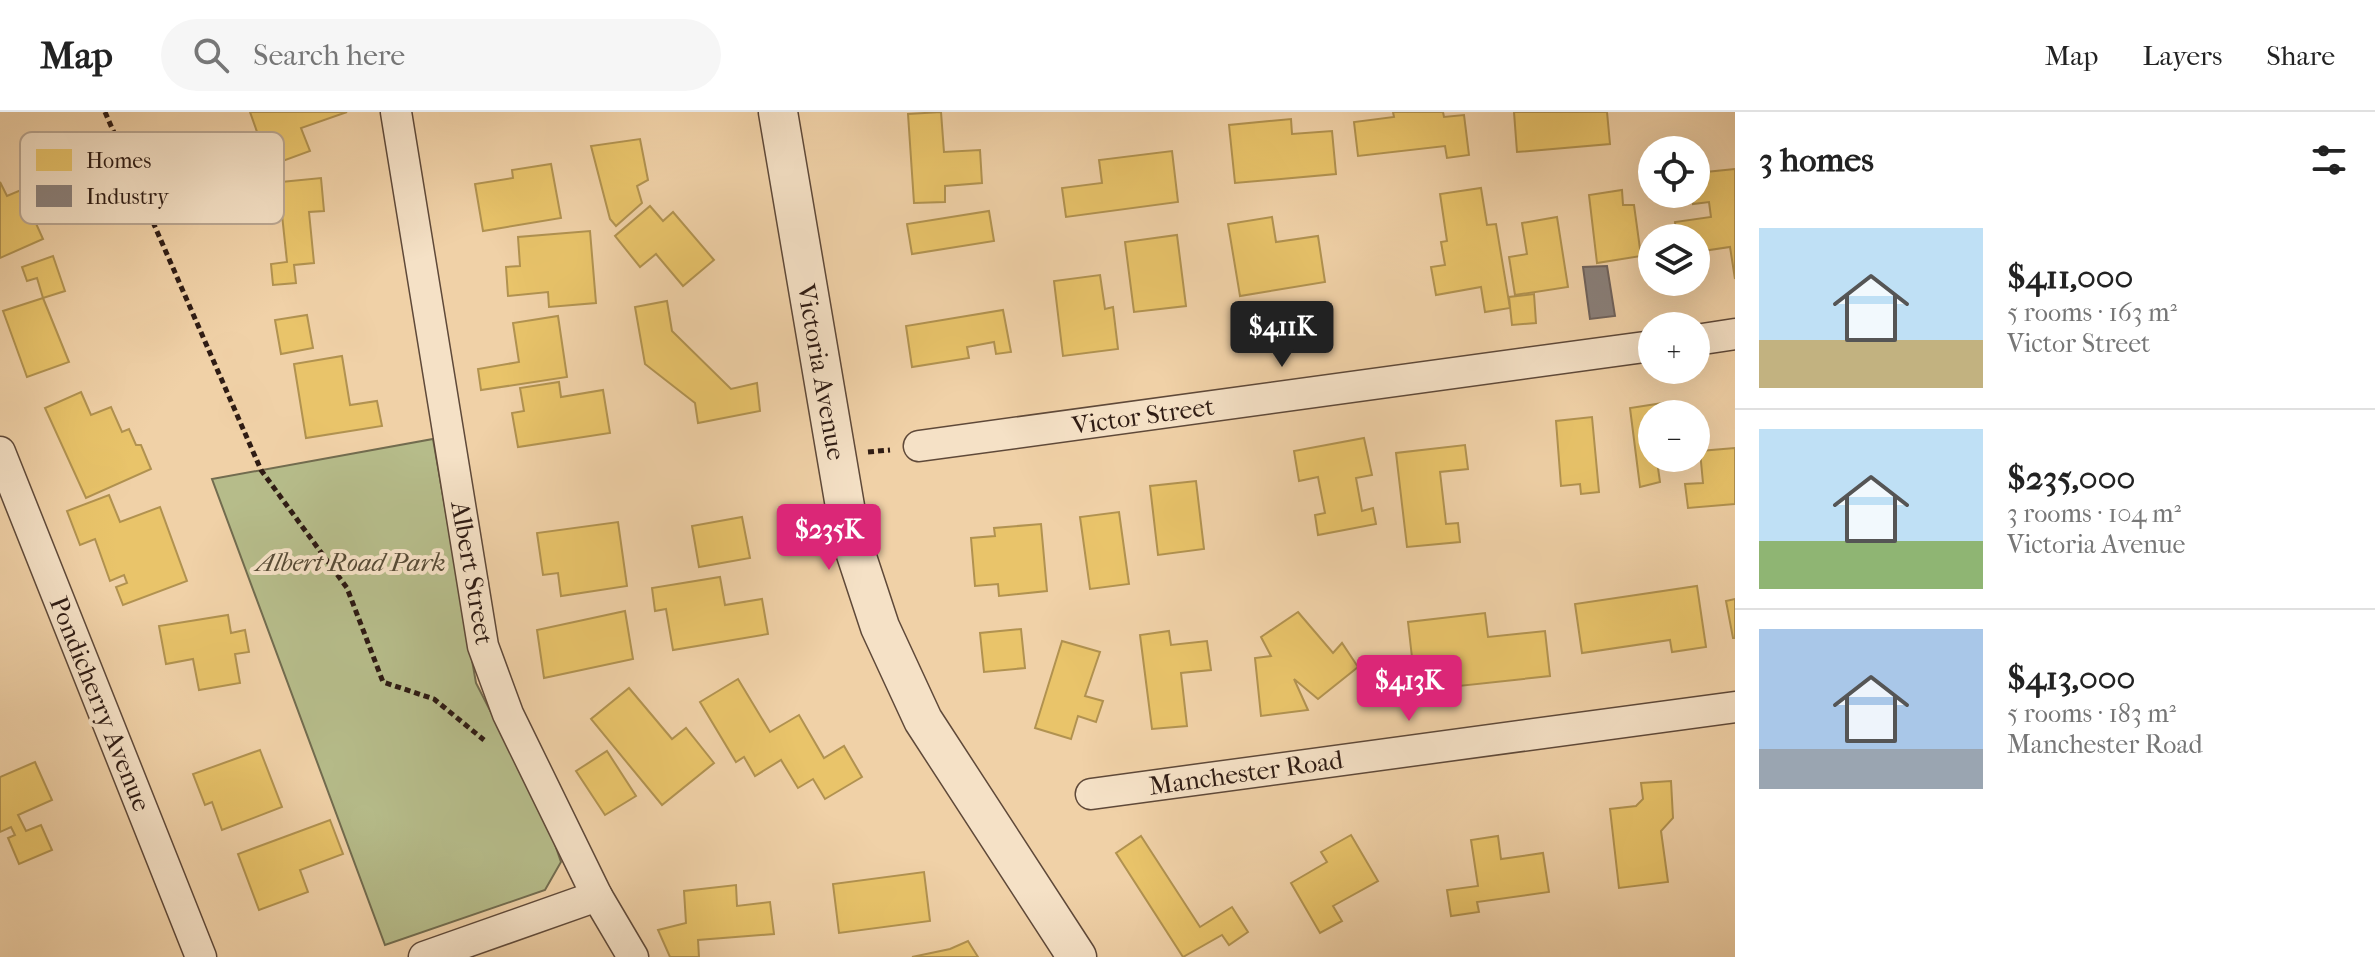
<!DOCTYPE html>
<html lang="en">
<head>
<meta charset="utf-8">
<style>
  :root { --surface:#fff; --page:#f6f6f6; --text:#222; --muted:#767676; --line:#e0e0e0; --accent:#db2777 }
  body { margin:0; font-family:"IM FELL French Canon",serif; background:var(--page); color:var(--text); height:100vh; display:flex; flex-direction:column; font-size:30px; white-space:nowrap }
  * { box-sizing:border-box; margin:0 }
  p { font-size:26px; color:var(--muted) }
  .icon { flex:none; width:44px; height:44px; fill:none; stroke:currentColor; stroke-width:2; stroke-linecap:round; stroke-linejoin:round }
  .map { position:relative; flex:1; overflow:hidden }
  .drawer { display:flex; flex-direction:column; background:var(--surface); width:640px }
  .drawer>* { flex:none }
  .fabs { position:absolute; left:1638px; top:24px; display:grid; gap:16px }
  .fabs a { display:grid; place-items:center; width:72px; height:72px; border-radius:50%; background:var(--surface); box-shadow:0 8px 32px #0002; font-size:40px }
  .price { position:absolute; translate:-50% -68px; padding:0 18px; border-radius:8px; background:var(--accent); color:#fff; font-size:26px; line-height:52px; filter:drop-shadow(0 2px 4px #0008) }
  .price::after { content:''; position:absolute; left:50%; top:48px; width:24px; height:18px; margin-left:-12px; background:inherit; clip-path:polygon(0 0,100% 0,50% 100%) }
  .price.current { background:#222; color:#fff }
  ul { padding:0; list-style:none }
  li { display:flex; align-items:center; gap:24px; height:200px; padding:0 24px }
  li+li { border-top:2px solid var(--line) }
  li span { display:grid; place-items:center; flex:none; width:224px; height:160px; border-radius:0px; color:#555 }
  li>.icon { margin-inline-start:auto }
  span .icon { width:96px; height:96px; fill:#fffc; stroke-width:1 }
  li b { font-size:34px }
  h2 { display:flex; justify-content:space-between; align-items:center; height:96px; padding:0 24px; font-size:34px }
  header { display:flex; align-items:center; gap:48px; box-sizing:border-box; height:112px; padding:0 40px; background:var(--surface); border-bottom:2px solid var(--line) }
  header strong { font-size:38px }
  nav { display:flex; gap:44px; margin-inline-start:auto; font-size:28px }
  .search { width:560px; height:72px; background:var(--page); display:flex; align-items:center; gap:20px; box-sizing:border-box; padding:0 28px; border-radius:44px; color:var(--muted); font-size:30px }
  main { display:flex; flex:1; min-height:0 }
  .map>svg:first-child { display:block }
</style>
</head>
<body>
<header>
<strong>Map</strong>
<div class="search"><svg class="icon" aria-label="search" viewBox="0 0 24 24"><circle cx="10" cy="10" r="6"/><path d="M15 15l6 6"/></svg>Search here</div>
<nav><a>Map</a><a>Layers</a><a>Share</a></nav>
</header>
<main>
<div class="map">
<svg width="1735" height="845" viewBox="0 0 1735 845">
  <rect width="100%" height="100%" fill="#f0d1a7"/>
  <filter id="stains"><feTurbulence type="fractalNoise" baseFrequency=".0025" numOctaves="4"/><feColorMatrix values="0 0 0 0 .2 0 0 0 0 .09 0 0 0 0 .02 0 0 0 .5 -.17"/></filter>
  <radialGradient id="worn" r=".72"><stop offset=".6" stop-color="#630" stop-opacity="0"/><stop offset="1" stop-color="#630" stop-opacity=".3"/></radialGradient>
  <polygon fill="#b6bc8a" stroke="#726c4f" stroke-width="2" points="433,327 476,571 548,712 561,750 545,778 385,833 212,367"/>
  <g fill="#e9c46a" stroke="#b19250" stroke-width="2">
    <polygon points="250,0 347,0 301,16 310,39 269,54"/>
    <polygon points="941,0 944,40 980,38 982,71 945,74 945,90 914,91 908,2"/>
    <polygon points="1393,0 1443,0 1444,5 1464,3 1469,43 1447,46 1445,34 1358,44 1354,10 1394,5"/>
    <polygon points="1514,0 1607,0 1610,32 1517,40"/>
    <polygon points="1291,7 1292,22 1332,19 1336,62 1235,71 1229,13"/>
    <polygon points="640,27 648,68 637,74 642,91 616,114 610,107 591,34"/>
    <polygon points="1172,39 1178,90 1066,105 1062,76 1102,71 1099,48"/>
    <polygon points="551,52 561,106 483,119 475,72 513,66 512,58"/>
    <polygon points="1735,57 1735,167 1730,135 1696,140 1696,126 1677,126 1675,110 1711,105 1709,90 1693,92 1696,61"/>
    <polygon points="321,66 324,99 309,100 314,151 294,153 296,171 273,173 271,152 287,150 281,93 262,95 261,72"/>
    <polygon points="0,70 7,84 21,78 43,127 0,146"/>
    <polygon points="1481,76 1487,113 1496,112 1510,196 1485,200 1481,175 1436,183 1431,155 1445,153 1441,130 1447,129 1440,82"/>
    <polygon points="1622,78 1623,93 1634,93 1641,144 1597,151 1589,83"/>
    <polygon points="650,94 663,109 673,100 714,148 683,174 656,142 640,155 615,124"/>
    <polygon points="989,99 994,129 912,142 907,112"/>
    <polygon points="1272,105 1276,130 1318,124 1325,170 1240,184 1228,112"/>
    <polygon points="1557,105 1568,175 1515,183 1509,145 1527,142 1522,111"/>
    <polygon points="590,119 596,191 549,195 548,180 508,184 506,155 520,154 518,125"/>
    <polygon points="1177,123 1186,194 1134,200 1125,130"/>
    <polygon points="53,144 65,179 43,186 37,166 27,169 22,155"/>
    <polygon points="1100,163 1105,197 1113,195 1118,237 1063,244 1054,169"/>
    <polygon points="1534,182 1536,211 1512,213 1509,185"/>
    <polygon points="43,186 69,250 27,265 3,199"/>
    <polygon points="667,189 672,219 731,277 757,271 760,299 698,311 695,291 645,252 635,195"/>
    <polygon points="1003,198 1011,240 996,242 994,230 967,235 969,246 912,255 906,214"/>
    <polygon points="307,203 313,236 281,242 275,208"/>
    <polygon points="558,204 567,265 481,278 478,257 519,250 513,211"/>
    <polygon points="342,244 350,293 377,289 382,314 306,326 294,252"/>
    <polygon points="559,270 561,285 603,278 610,321 518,335 512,301 524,299 520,276"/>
    <polygon points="81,280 91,303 111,295 122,320 129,317 136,333 141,333 151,357 86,386 45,296"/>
    <polygon points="1663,291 1664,302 1652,302 1652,346 1670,346 1671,353 1658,356 1660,370 1640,375 1630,296"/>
    <polygon points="1592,305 1599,380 1581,382 1580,372 1561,374 1556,309"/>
    <polygon points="1364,326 1372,363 1356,366 1362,399 1373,396 1376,412 1318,423 1315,403 1325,401 1318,365 1299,369 1294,339"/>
    <polygon points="1465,333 1468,357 1440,360 1446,412 1458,411 1460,430 1407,435 1396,341"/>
    <polygon points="1735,336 1735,392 1688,396 1685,372 1703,371 1700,339"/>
    <polygon points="1196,369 1204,437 1158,443 1150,374"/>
    <polygon points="109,383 120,410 160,395 187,469 123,493 116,475 127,471 124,463 110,469 95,427 80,433 67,399"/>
    <polygon points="1119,400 1129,472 1090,477 1080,405"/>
    <polygon points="742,405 750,446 699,455 692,414"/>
    <polygon points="618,410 627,474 561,484 558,461 543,463 537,421"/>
    <polygon points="1041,412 1047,479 999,484 998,472 975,474 971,426 995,424 994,416"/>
    <polygon points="720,465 725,493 762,487 768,522 673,538 666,497 655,499 652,476"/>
    <polygon points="1697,474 1706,535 1672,540 1670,528 1582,541 1575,492"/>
    <polygon points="1735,487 1735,526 1733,526 1726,489"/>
    <polygon points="625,499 633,547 544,566 537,518"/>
    <polygon points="1298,500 1333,541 1342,531 1358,555 1318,587 1294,567 1308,598 1261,604 1255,546 1271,544 1261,525"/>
    <polygon points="1485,501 1488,525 1545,519 1550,564 1459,574 1459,567 1415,572 1408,510"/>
    <polygon points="228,503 231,521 245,518 249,540 235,542 240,571 199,578 193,547 166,552 159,514"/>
    <polygon points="1021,517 1025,556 984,560 980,521"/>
    <polygon points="1169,519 1171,533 1207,529 1211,558 1181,561 1187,614 1152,617 1140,523"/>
    <polygon points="1062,529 1100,540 1085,584 1103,589 1096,610 1078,604 1071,627 1035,616"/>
    <polygon points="738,567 770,620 799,603 824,646 844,634 862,665 825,687 813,667 798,676 781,648 755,664 744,645 736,650 700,590"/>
    <polygon points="629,576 672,627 686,616 714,651 662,693 591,607"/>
    <polygon points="260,638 282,695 222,718 212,690 205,693 193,662"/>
    <polygon points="607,639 636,684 605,703 576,659"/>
    <polygon points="35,650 52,688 18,703 26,719 41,713 52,738 19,752 8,726 15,723 11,715 0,720 0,665"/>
    <polygon points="1671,669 1673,706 1661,719 1668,770 1619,776 1610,697 1636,694 1643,687 1641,671"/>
    <polygon points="330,708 343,742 300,758 308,780 259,798 238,742"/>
    <polygon points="1351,723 1378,769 1333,794 1342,809 1320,821 1291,771 1327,750 1321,740"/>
    <polygon points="1141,724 1200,815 1232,795 1248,820 1229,833 1222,823 1183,845 1116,741"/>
    <polygon points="1498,724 1501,747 1543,741 1549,780 1477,790 1479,800 1451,804 1447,778 1478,774 1471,728"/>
    <polygon points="924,760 930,809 839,821 833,772"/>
    <polygon points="736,773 737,794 770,790 774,822 698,828 699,845 670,845 658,818 686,811 684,779"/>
    <polygon points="968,829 978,845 912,845 950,837"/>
  </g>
  <polygon fill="#8a817c" stroke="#6f635d" stroke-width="2" points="1607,154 1615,204 1590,207 1583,155"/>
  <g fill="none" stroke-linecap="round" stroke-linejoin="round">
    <g stroke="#5f4939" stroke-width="33">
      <g id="minor">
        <polyline points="396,0 483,534 508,602 597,784 633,845"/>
        <polyline points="1696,228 1735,222"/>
        <polyline points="919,334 1652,234"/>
        <polyline points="0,340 201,845"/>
        <polyline points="1091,682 1735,595"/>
        <polyline points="424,845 597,784"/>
      </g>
    </g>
    <g stroke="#5f4939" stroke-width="41">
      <polyline id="tertiary" points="778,0 850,424 880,515 923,608 1077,845"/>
    </g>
    <g stroke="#2f1c14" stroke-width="5" stroke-dasharray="6 4" stroke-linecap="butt">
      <polyline points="105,0 261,358 347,476 383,570 434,587 484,628"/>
      <polyline points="868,340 890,338"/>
    </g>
    <use href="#minor" stroke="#f5e1c6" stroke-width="30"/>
    <use href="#tertiary" stroke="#f5e1c6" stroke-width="38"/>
  </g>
  <g text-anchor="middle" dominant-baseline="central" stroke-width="8" stroke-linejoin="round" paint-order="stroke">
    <g font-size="26" fill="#2f1c14" stroke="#f5e1c6">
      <text transform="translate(821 260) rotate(80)">Victoria Avenue</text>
      <text transform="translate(1143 304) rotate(-8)">Victor Street</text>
      <text transform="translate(472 461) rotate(80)">Albert Street</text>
      <text transform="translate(100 592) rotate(68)">Pondicherry Avenue</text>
      <text transform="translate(1246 661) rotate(-8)">Manchester Road</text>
    </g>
    <g font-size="26" font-style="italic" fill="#584c37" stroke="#f5e1c6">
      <text x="351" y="450">Albert Road Park</text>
    </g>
  </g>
  <rect x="20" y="20" width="264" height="92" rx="12" fill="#f5e1c6" stroke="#baa691" stroke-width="2"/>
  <rect x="36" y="37" width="36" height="22" fill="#e9c46a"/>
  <rect x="36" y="73" width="36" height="22" fill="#8a817c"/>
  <g font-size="22" fill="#2f1c14">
    <text x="86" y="56">Homes</text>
    <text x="86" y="92">Industry</text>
  </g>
  <rect width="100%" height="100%" filter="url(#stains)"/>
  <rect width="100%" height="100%" fill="url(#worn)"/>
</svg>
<div class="fabs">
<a><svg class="icon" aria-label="locate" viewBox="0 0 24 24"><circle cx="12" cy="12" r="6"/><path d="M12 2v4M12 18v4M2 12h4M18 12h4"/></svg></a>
<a><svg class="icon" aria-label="layers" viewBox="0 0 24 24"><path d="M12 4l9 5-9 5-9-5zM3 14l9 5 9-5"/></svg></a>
<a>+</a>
<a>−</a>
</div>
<b class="price current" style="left:1282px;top:257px">$411K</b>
<b class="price" style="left:829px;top:460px">$235K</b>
<b class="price" style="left:1409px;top:611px">$413K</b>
</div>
<section class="drawer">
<h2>3 homes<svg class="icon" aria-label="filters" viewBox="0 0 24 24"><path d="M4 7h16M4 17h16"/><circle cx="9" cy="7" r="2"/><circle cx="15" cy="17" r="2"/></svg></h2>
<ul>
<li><span style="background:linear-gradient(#bfe0f5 70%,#c2b280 0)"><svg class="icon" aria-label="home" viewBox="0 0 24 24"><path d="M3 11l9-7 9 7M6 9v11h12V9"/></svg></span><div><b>$411,000</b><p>5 rooms · 163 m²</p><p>Victor Street</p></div></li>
<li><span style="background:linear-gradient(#bfe0f5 70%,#8fb573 0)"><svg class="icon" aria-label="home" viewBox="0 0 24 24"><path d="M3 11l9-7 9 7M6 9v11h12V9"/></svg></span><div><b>$235,000</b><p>3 rooms · 104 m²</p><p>Victoria Avenue</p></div></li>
<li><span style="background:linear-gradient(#a9c7e8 75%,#9aa5b1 0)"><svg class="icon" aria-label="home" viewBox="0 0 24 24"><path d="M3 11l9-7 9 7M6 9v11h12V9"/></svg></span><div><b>$413,000</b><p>5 rooms · 183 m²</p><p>Manchester Road</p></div></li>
</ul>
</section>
</main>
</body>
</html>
